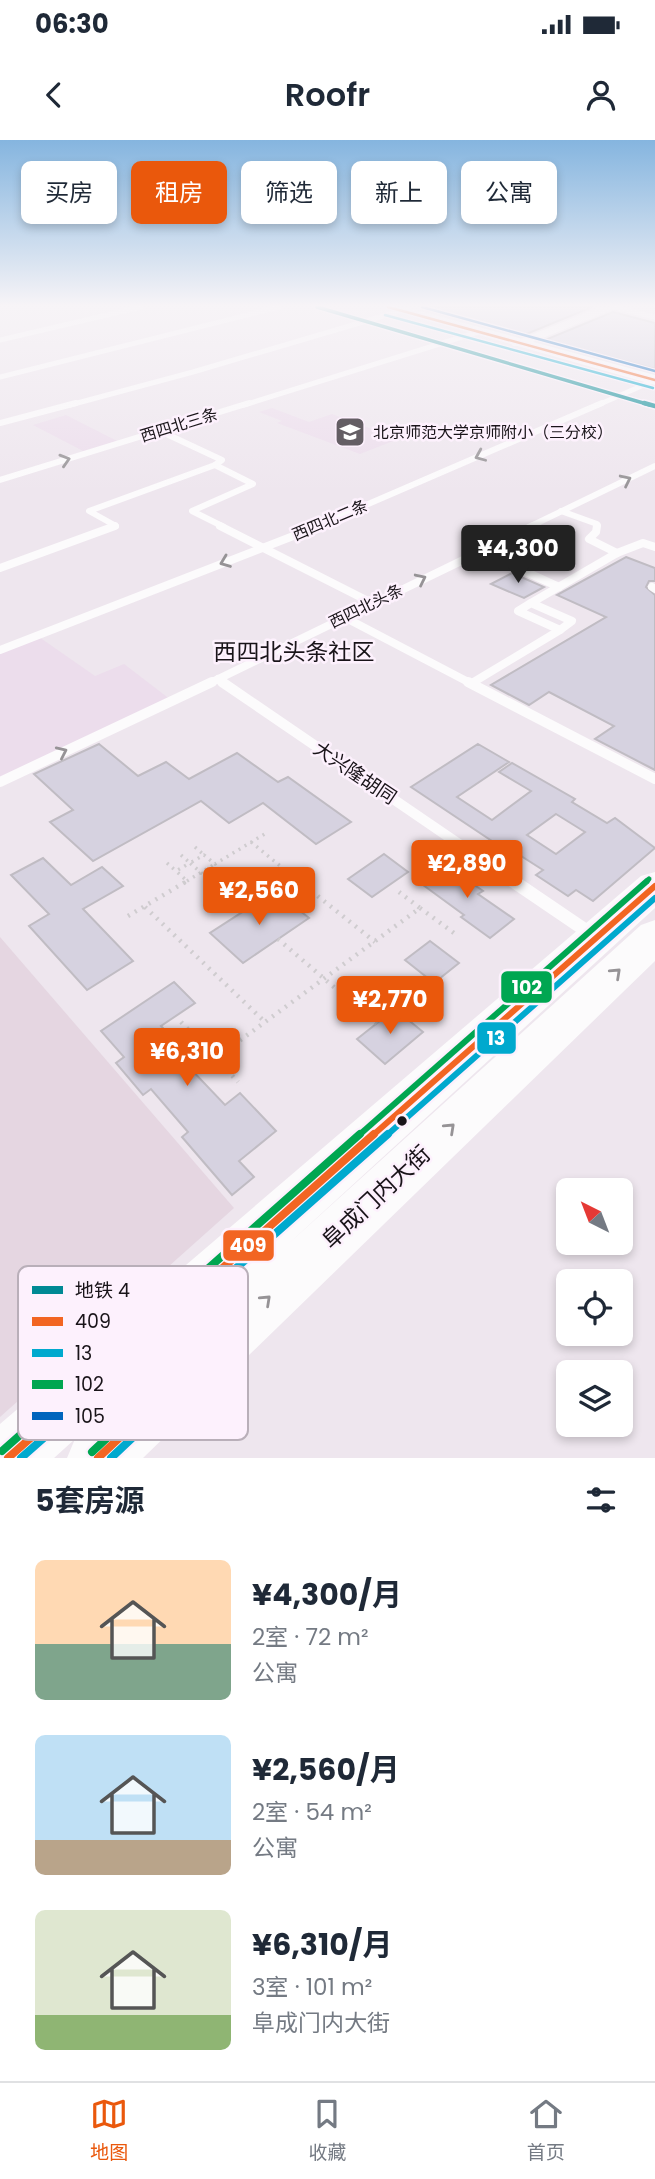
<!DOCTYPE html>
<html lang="zh">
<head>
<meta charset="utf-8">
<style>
  :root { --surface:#fff; --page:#f2f2f3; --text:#1f2937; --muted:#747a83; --line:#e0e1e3; --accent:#ea580c }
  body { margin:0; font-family:Poppins,"Noto Sans SC",sans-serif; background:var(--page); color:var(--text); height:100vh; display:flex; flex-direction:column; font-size:26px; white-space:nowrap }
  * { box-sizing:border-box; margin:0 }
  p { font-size:23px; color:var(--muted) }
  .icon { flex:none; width:38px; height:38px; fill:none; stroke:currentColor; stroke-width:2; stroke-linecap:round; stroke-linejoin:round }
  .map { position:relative; height:1318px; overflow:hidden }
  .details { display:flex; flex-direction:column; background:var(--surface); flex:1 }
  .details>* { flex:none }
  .top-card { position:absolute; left:21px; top:21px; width:614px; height:63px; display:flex; gap:14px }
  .needle { width:46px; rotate:318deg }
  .fabs { position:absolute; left:556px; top:1038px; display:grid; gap:14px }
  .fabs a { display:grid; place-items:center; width:77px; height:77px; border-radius:10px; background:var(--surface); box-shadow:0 4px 10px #0003; font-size:35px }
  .price { position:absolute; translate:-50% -60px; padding:0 16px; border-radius:7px; background:var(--accent); color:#fff; font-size:23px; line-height:46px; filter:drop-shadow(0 2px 4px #0008) }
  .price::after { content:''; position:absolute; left:50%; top:42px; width:21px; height:16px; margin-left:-10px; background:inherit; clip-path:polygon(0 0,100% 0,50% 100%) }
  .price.active { background:#222; color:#fff }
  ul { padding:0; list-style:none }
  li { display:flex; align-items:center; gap:21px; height:175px; padding:0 35px }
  li span { display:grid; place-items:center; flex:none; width:196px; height:140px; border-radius:10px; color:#555 }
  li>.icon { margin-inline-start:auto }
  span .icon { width:84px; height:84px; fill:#fffc; stroke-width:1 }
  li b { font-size:30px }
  h2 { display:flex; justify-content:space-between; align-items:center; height:84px; padding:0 35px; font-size:30px }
  .pill { padding:0 24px; border-radius:10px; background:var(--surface); box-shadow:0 4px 10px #0003; font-size:24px; line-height:63px }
  .pill.active { background:var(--accent); color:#fff }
  .status { display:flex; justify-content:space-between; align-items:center; height:49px; padding:0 35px; background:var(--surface); direction:ltr }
  .status svg { height:19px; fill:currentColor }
  header { display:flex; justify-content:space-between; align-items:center; height:91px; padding:0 35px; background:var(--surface); font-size:32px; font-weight:600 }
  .tab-bar { display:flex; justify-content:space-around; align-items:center; height:98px; border-top:2px solid var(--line); background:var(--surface); font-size:19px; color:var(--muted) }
  .tab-bar a { display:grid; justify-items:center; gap:4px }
  .tab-bar .active { color:var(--accent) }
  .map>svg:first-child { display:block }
</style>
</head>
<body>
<div class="status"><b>06:30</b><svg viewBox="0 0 49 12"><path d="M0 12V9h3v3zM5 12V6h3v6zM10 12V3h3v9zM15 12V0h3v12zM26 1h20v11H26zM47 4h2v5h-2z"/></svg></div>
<header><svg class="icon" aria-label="back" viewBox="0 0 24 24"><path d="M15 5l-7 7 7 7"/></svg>Roofr<svg class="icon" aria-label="person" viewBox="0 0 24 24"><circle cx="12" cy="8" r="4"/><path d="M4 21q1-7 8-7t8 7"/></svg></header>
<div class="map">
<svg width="655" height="1318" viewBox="0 0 655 1318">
  <rect width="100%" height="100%" fill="#eee6ee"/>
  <g fill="#ecddec">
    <polygon points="272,268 309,282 332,274 372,289 381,287 406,296 360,314 277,283 282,281 259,272"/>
    <polygon points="66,275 119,302 85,312 33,285"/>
    <polygon points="39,497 95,536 124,524 171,560 0,639 0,512"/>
  </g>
  <polygon fill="#e5d6e1" points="0,797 234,1068 0,1277"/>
  <g fill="#d6d2e0" stroke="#c0bcc3" stroke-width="2" fill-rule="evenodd">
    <polygon points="426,167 592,167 524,195 426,170"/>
    <polygon points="613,172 655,183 655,229 545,200"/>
    <polygon points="626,417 655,428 655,441 649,441 646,447 655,455 655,630 595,599 614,586 549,552 529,565 491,545 606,477 557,455"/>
    <polygon points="512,433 544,447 524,458 491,444"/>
    <polygon points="99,604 138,636 166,622 189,639 237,613 278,642 288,637 351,682 316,704 263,663 229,683 201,661 93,721 50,682 73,670 34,634"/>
    <path d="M 478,604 L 509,622 L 457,657 L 492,680 L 531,651 L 499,632 L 512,623 L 575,659 L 572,662 L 607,683 L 615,678 L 655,708 L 593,761 L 576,750 L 568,756 L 536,735 L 543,730 L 510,709 L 507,711 L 411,647 ZM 556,674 L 585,692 L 556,714 L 527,695 Z"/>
    <polygon points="384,714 408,732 372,757 348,739"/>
    <polygon points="43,718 71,745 102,727 123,746 83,769 133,821 87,850 29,786 49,774 11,735"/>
    <polygon points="444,724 483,751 478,754 514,779 490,798 461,777 464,775 419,742"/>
    <polygon points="275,751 309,778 243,823 210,793"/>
    <polygon points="430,801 459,823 434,843 405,820"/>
    <polygon points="174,842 195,863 161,886 192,919 186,924 225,965 240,953 276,991 239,1021 254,1037 232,1055 182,997 188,992 151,949 143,955 116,923 124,917 101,891"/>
    <polygon points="395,869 423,892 385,924 357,899"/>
  </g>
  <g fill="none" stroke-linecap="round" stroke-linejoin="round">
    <g stroke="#cfcccf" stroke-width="3.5" stroke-dasharray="2 5" stroke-linecap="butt">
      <polyline points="251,702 301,743"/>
      <polyline points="195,707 204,715"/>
      <polyline points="181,715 190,723 204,715 215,724 268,692"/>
      <polyline points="167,723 176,731"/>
      <polyline points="187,741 215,724"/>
      <polyline points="184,743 187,741 176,731 190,723 213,743"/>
    </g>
    <g stroke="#cfcccf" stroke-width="4.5" stroke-dasharray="2 6" stroke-linecap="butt">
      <polyline points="211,741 245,770"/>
      <polyline points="299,741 375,802"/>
      <polyline points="145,767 265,882"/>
      <polyline points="420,768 458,796"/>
      <polyline points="128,776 187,741"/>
      <polyline points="278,799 377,884"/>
      <polyline points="181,882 216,918 420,768 399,752"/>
      <polyline points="216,918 238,942"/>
    </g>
    <g stroke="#fcfbfc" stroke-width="5">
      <polyline points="614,167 655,177"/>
      <polyline points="0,200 141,167"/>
      <polyline points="0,237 279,167"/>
      <polyline points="70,265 193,232 400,171"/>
      <polyline points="244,265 478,192"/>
      <polyline points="598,265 655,240"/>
    </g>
    <g stroke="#fcfbfc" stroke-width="6">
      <polyline points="0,283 76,263"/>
      <polyline points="160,291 222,320 215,325 253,344 192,371 224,387"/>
      <polyline points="0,340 249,263"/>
      <polyline points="561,371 597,384 597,387"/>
      <polyline points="113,387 116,386 89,371 215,325"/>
      <polyline points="315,387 602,263"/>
      <polyline points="529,387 655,326"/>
    </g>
    <g stroke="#fcfbfc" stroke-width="8">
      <polyline points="220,386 372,463"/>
      <polyline points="597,386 596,392 589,399 617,413"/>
      <polyline points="480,411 559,447"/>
      <polyline points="0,428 115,386"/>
      <polyline points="652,447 655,449"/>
      <polygon points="531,463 572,481 560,490 518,471"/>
      <polyline points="531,463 617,413 643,403 655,407"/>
      <polyline points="344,477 472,544"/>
      <polyline points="0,510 319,386"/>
      <polyline points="218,539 225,544"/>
      <polyline points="472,543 560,490"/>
      <polyline points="208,544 533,386"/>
    </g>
    <g stroke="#fcfbfc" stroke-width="10">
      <polyline points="222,542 516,743"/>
      <polyline points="468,542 655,639"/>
      <polyline points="0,642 212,542"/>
    </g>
    <polyline stroke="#fcfbfc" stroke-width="13" points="513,741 591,794"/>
    <polyline stroke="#fcfbfc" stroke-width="17" points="31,1142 85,1227"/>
    <polygon fill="#fcfbfc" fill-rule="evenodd" points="600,167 619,167 523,206 513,206 511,203"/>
    <g fill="#fcfbfc" fill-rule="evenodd">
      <polygon points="380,167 405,167 655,235 655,245"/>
      <polygon points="655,732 655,768 286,1106 641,785 655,780 655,821 143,1318 67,1318 75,1299 54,1318 0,1318 0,1284 641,736"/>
    </g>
    <g stroke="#fdf1fd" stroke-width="5">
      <polyline id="bus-1-far2" points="388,167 655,240"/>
    </g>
    <g stroke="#fdf1fd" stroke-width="11">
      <polyline id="bus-1-far1" points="372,996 655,746"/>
    </g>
    <g stroke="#fdf1fd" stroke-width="13">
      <g id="bus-1">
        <polyline points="8,1318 374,994"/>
        <polyline points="98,1318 211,1212"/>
      </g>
    </g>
    <g stroke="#fdf1fd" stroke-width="5">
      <polyline id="bus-2-far2" points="385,175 653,248"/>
    </g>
    <g stroke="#fdf1fd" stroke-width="11">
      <polyline id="bus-2-far1" points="386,996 655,758"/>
    </g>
    <g stroke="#fdf1fd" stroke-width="13">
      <g id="bus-2">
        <polyline points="21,1318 388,994"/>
        <polyline points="111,1318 217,1218"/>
      </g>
    </g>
    <g stroke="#fdf1fd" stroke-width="10">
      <polyline id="bus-3-far2" points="645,743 649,739"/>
    </g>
    <g stroke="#fdf1fd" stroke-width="11">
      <polyline id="bus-3-far1" points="358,996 647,741"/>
    </g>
    <g stroke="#fdf1fd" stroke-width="13">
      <g id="bus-3">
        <polyline points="2,1311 360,994"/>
        <polyline points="92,1312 205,1206"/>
      </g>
    </g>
    <g stroke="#fdf1fd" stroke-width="5">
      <polyline id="bus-4" points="422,167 655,231"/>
    </g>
    <use href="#bus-1-far2" stroke="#f26522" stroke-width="2.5"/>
    <use href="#bus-1-far1" stroke="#f26522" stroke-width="6"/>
    <use href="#bus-1" stroke="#f26522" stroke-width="8"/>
    <use href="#bus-2-far2" stroke="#00a9ce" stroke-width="2.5"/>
    <use href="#bus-2-far1" stroke="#00a9ce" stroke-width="6"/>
    <use href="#bus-2" stroke="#00a9ce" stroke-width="8"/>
    <use href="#bus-3-far2" stroke="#00a651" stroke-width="5"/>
    <use href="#bus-3-far1" stroke="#00a651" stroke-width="6"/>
    <use href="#bus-3" stroke="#00a651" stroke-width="8"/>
    <use href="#bus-4" stroke="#0065bd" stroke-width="2.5"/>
    <g stroke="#fdf1fd" stroke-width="6">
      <polyline id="metro-1-far1" points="317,167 650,265"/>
    </g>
    <g stroke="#fdf1fd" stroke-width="8">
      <polyline id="metro-1" points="644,263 655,266"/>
    </g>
    <use href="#metro-1-far1" stroke="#008994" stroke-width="3.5"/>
    <use href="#metro-1" stroke="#008994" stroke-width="4.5"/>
  </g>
  <defs><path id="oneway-chevron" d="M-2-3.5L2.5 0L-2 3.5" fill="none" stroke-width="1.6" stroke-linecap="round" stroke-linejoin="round" transform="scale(1.75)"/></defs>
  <g stroke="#969396">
    <use href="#oneway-chevron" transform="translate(480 316) rotate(157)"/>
    <use href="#oneway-chevron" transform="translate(65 320) rotate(-17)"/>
    <use href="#oneway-chevron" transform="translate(626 340) rotate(-26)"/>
    <use href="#oneway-chevron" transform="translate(225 422) rotate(159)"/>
    <use href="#oneway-chevron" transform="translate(421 439) rotate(-26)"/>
    <use href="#oneway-chevron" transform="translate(62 612) rotate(-25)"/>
    <use href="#oneway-chevron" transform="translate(616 833) rotate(-43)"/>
    <use href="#oneway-chevron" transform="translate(450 988) rotate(-43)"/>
    <use href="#oneway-chevron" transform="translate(266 1160) rotate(-43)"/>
  </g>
  <linearGradient id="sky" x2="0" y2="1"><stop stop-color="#85b5df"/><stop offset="0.47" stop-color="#f7f4f7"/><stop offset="1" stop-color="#f7f4f7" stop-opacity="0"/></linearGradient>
  <rect width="655" height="352" fill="url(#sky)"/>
  <defs>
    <g id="school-square" transform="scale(1.575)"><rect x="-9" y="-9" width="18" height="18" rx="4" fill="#645e64" stroke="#fdf1fd"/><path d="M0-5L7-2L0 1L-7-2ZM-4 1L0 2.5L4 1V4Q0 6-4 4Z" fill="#fff"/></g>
  </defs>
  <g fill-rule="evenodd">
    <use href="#school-square" x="350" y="292"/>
  </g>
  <circle fill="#191419" stroke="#fdf1fd" stroke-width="2.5" cx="402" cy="981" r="6"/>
  <g text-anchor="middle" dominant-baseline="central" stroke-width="5" stroke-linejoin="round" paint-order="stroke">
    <g font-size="16" fill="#191419" stroke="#fdf1fd">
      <text transform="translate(179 285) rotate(-17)">西四北三条</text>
      <text transform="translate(330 380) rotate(-23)">西四北二条</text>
      <text transform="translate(366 466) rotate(-26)">西四北头条</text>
    </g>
    <g font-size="16" fill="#191419" stroke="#fdf1fd" text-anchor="start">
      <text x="373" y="292">北京师范大学京师附小（三分校）</text>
    </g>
    <g font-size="19" fill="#191419" stroke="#fdf1fd">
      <text transform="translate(355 633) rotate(34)">大兴隆胡同</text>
    </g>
    <g font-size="23" fill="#191419" stroke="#fdf1fd">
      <text x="294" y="512">西四北头条社区</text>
    </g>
    <g font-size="23" fill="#191419" stroke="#fdf1fd">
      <text transform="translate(376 1057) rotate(-43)">阜成门内大街</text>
    </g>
  </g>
  <rect x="18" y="1126" width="230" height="174" rx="10" fill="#fdf1fd" stroke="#b9afb9" stroke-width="2"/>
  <rect x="32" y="1146" width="31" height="8" fill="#008994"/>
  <rect x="32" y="1177" width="31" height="9" fill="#f26522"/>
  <rect x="32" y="1209" width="31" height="8" fill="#00a9ce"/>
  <rect x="32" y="1240" width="31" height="9" fill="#00a651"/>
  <rect x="32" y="1272" width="31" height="8" fill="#0065bd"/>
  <g font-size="19" fill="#191419">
    <text x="75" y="1157">地铁 4</text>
    <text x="75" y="1188">409</text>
    <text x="75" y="1220">13</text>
    <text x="75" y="1251">102</text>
    <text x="75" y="1283">105</text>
  </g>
  <g stroke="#fdf1fd" stroke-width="2.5">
    <rect x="500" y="830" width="53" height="34" rx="7" fill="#00a651"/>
    <rect x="476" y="881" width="41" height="34" rx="7" fill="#00a9ce"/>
    <rect x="222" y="1089" width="53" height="33" rx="7" fill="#f26522"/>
  </g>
  <g font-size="19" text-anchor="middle" font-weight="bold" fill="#fff">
    <text x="527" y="854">102</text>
    <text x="496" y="905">13</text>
    <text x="248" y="1112">409</text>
  </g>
</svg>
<div class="fabs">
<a><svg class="needle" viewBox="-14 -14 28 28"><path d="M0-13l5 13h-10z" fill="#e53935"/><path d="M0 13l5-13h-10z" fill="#747a83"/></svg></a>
<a><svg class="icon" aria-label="locate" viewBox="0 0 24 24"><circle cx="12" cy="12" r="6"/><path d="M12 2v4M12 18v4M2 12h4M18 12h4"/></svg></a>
<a><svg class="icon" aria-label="layers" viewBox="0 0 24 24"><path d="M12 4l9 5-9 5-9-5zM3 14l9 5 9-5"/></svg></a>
</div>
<b class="price active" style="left:518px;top:445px">¥4,300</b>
<b class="price" style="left:467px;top:760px">¥2,890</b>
<b class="price" style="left:259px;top:787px">¥2,560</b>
<b class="price" style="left:390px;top:896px">¥2,770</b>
<b class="price" style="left:187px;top:948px">¥6,310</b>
<div class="top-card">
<a class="pill">买房</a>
<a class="pill active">租房</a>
<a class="pill">筛选</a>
<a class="pill">新上</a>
<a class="pill">公寓</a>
</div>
</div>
<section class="details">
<h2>5套房源<svg class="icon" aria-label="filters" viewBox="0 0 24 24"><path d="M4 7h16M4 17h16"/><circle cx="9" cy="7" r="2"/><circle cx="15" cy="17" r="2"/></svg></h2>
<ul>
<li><span style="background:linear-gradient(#ffd9b3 60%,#7fa58c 0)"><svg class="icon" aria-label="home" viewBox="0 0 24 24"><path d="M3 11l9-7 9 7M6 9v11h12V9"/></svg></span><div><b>¥4,300/月</b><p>2室 · 72 m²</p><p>公寓</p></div></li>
<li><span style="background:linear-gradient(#bfe0f5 75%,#b9a48a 0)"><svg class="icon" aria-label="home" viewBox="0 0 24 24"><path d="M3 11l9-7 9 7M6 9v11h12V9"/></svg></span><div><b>¥2,560/月</b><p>2室 · 54 m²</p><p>公寓</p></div></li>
<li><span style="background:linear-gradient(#dfe7d0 75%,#8fb573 0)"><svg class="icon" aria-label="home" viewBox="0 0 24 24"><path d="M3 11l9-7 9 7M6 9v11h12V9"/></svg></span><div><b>¥6,310/月</b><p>3室 · 101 m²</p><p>阜成门内大街</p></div></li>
</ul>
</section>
<nav class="tab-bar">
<a class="active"><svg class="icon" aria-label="map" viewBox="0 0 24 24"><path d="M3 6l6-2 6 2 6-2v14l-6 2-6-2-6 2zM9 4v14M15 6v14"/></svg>地图</a>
<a><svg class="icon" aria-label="saved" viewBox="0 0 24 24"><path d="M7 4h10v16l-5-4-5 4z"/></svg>收藏</a>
<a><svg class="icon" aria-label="home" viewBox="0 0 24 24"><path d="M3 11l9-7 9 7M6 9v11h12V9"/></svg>首页</a>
</nav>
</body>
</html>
